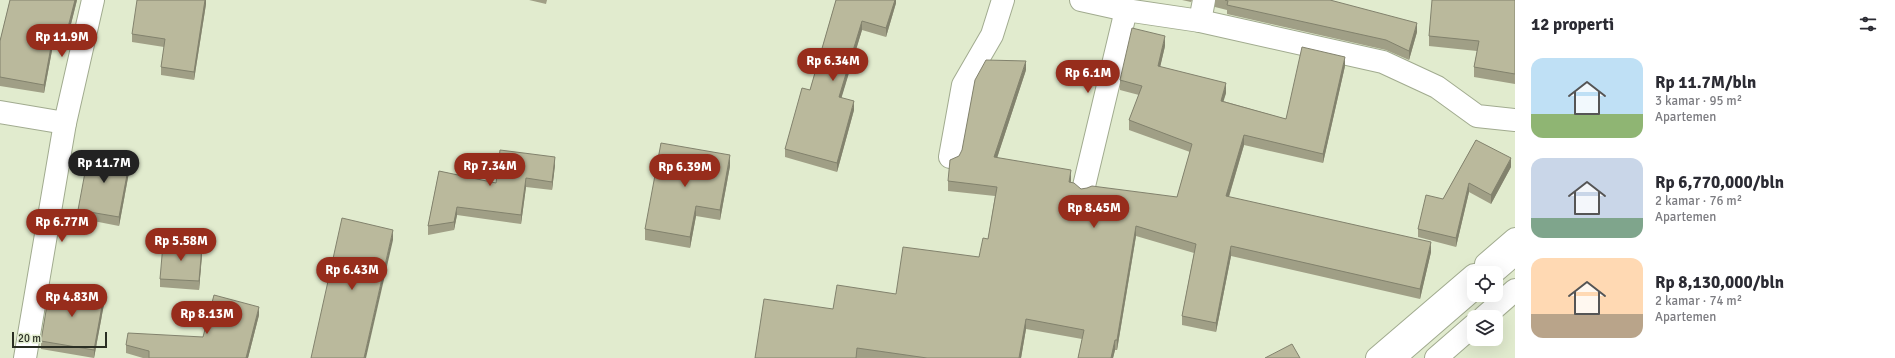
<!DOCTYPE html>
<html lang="id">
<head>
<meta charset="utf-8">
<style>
  :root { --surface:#fff; --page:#f7f7f7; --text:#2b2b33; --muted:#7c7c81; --accent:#972d1c }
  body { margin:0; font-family:Signika,sans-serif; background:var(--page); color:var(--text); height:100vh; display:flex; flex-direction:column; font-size:15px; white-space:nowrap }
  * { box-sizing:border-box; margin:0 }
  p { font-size:13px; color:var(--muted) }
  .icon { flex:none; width:22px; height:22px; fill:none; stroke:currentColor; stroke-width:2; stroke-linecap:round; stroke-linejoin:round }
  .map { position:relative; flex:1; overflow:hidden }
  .side { display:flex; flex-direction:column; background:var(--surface); width:380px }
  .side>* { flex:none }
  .controls { position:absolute; left:1467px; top:266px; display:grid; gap:8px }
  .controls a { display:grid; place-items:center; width:36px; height:36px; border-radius:8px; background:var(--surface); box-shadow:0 4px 16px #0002; font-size:20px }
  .scale { position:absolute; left:12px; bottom:10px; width:95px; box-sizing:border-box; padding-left:4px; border:2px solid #2b2f24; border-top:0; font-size:11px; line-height:14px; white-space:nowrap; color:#2b2f24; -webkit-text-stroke:3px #e1ebce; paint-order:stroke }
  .price { position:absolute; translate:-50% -34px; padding:0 9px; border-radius:14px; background:var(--accent); color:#fff; font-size:13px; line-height:26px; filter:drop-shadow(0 1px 2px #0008) }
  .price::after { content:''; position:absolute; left:50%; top:24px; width:12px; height:9px; margin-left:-6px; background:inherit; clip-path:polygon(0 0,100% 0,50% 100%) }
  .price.active { background:#222; color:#fff }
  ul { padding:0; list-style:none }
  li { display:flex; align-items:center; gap:12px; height:100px; padding:0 16px }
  li span { display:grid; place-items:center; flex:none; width:112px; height:80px; border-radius:12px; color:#555 }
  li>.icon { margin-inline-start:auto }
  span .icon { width:48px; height:48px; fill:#fffc; stroke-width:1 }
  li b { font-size:17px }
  h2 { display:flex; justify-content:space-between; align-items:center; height:48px; padding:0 16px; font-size:17px }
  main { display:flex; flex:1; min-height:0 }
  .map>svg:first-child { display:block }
</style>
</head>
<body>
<main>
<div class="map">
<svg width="1515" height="358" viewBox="0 0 1515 358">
  <rect width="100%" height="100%" fill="#e1ebce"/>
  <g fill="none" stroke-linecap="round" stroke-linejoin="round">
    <g stroke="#a1ab8f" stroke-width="24">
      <g id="minor">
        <polyline points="1081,0 1126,10 1200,21 1383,62 1437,87 1477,116 1515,120"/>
        <polyline points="1200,21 1204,0"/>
        <polyline points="0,112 65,123"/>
        <polyline points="950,157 963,85 992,35 1003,0"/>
        <polyline points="1084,186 1126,10"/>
        <polyline points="1486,264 1515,239"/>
        <polyline points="25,358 65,123 93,0"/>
        <polyline points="1377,358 1474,275"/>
      </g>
    </g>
    <g stroke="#a1ab8f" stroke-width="24">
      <g id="secondary">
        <polyline points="1493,273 1515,254"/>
        <polyline points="1484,317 1515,290"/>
        <polyline points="1394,358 1474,289"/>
        <polyline points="1436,358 1474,325"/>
      </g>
    </g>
    <use href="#minor" stroke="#fff" stroke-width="22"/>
    <use href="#secondary" stroke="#fff" stroke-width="22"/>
  </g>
  <g fill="#a09f86">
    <polygon points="10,0 77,0 65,48 53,45 44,93 0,86 0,41"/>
    <polygon points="206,0 206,4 194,80 161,75 161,67 164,47 132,42 132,34"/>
    <polygon points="529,0 547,0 546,4"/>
    <polygon points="836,0 896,0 896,3 886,37 862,30 841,98 854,110 837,172 785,157 785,149 810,90"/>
    <polygon points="1182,0 1192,0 1191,2"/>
    <polygon points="1215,0 1330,0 1417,32 1409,60 1386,50 1227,14 1227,10 1215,7"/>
    <polygon points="1515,0 1515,84 1474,77 1474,67 1477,51 1429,46 1429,36"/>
    <polygon points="1165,46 1160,67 1226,93 1223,101 1286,119 1345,66 1323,163 1244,145 1229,197 1431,252 1420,299 1231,256 1216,332 1182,325 1182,316 1194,253 1136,236 1117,350 1115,350 1113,358 1078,358 1082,339 1026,329 1021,358 755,358 833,309 896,294 979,257 988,239 995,196 948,191 948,181 959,156 1026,70 997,158 1071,180 1071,183 1081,189 1177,197 1190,152 1129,130 1129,120 1139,95 1120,90 1120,80"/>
    <polygon points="1476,140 1511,167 1491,204 1469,192 1456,247 1418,237 1418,229 1443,199"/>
    <polygon points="555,165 552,190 526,187 521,224 457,215 454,230 428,235 428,226 439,171 496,183"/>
    <polygon points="730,166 720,220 696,216 690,248 645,240 645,229"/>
    <polygon points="130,167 119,226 78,218 78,210"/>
    <polygon points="202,255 199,290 160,287 160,279"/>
    <polygon points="104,304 94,358 41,349 41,341"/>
    <polygon points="259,315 248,358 143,358 126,353 126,345 203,337"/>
  </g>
  <g fill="#82826d">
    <polygon points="75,0 77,0 65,48 65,39"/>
    <polygon points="205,0 206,0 206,4 194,80 194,72"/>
    <polygon points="895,0 896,0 896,3 886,37 886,28"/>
    <polygon points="862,21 862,30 839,106 839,97"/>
    <polygon points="1417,23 1417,32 1409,60 1409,51"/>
    <polygon points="53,36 53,45 44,93 44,85"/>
    <polygon points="1165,36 1165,46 1158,76 1158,66"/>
    <polygon points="1345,57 1345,66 1323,163 1323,154"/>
    <polygon points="1026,61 1026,70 994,167 994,157"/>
    <polygon points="1226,83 1226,93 1221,110 1221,101"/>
    <polygon points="854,101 854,110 837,172 837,163"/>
    <polygon points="1244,135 1244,145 1226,206 1226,196"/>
    <polygon points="730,155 730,166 720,220 720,210"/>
    <polygon points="555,157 555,165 552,190 552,182"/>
    <polygon points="1511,158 1511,167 1491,204 1491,195"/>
    <polygon points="130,159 130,167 119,226 119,217"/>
    <polygon points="1071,170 1071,180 1069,192 1069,182"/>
    <polygon points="526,178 526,187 521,224 521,215"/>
    <polygon points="1469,183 1469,192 1456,247 1456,238"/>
    <polygon points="696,206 696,216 690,248 690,237"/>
    <polygon points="457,207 457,215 454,230 454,222"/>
    <polygon points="1136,226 1136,236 1117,350 1117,340"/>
    <polygon points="393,230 393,240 366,358 364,358"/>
    <polygon points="1431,242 1431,252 1420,299 1420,289"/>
    <polygon points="202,246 202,255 199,290 199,281"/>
    <polygon points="1231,246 1231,256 1216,332 1216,323"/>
    <polygon points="104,295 104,304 94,358 94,350"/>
    <polygon points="259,307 259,315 248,358 246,358"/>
    <polygon points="1026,319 1026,329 1021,358 1019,358"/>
    <polygon points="1115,340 1115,350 1113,358 1111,358"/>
  </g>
  <g fill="#bab99c" stroke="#82826d">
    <polygon points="10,0 75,0 65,39 53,36 44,85 0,77 0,41"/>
    <polygon points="137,0 205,0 194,72 161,67 165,39 132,34"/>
    <polygon points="836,0 895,0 886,28 862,21 839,97 854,101 837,163 785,149 802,88 810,90"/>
    <polygon points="1225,0 1330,0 1417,23 1409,51 1386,40 1227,5 1228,1"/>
    <polygon points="1432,0 1515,0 1515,74 1474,67 1479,41 1429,36"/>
    <polygon points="1132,28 1165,36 1158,66 1226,83 1221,101 1286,119 1302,47 1345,57 1323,154 1244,135 1226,196 1431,242 1420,289 1231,246 1216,323 1182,316 1196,244 1136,226 1117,340 1115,340 1111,358 1078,358 1084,330 1026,319 1019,358 927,358 857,348 856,358 755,358 764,299 833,309 837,285 896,294 903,247 979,257 983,238 988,239 997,187 948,181 950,160 959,156 962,150 975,80 986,60 1026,61 994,157 1071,170 1069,182 1074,183 1081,189 1087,188 1092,186 1177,197 1192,144 1129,120 1142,86 1120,80"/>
    <polygon points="1476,140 1511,158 1491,195 1469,183 1456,238 1418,229 1426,195 1443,199"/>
    <polygon points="661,143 730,155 720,210 696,206 690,237 645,229"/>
    <polygon points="500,150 555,157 552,182 526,178 521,215 457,207 454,222 428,226 439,171 496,183"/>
    <polygon points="89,151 130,159 119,217 78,210"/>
    <polygon points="342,218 393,230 364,358 311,358"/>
    <polygon points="163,244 202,246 199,281 160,279"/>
    <polygon points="50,287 104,295 94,350 41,341"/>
    <polygon points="214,295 259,307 246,358 149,358 149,351 126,345 128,333 203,337"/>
    <polygon points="1292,344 1300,358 1265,358"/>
  </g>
</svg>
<div class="controls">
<a><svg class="icon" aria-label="locate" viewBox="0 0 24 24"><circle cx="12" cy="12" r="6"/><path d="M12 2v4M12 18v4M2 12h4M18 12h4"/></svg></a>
<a><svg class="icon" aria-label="layers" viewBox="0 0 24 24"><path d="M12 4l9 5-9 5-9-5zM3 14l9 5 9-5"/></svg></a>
</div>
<div class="scale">20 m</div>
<b class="price" style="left:62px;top:58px">Rp 11.9M</b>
<b class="price" style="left:833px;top:82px">Rp 6.34M</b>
<b class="price" style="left:1088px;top:94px">Rp 6.1M</b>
<b class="price active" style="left:104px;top:184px">Rp 11.7M</b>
<b class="price" style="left:490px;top:187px">Rp 7.34M</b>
<b class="price" style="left:685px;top:188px">Rp 6.39M</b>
<b class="price" style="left:1094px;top:229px">Rp 8.45M</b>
<b class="price" style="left:62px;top:243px">Rp 6.77M</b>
<b class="price" style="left:181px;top:262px">Rp 5.58M</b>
<b class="price" style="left:352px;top:291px">Rp 6.43M</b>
<b class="price" style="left:72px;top:318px">Rp 4.83M</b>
<b class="price" style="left:207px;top:335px">Rp 8.13M</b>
</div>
<section class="side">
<h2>12 properti<svg class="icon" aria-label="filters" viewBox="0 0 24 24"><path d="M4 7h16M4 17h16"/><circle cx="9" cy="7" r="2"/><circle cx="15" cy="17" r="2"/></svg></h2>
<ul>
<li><span style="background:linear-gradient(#bfe0f5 70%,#8fb573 0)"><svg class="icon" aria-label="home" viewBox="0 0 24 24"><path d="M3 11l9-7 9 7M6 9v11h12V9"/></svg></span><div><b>Rp 11.7M/bln</b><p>3 kamar · 95 m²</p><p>Apartemen</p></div></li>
<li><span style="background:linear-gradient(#c9d6e8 75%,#7fa58c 0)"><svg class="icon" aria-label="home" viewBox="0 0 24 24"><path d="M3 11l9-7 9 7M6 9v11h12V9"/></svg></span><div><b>Rp 6,770,000/bln</b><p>2 kamar · 76 m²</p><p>Apartemen</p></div></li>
<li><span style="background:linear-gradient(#ffd9b3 70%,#b9a48a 0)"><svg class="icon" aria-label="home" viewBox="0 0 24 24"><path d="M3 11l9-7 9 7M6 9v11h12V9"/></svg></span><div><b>Rp 8,130,000/bln</b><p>2 kamar · 74 m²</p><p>Apartemen</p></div></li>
</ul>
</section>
</main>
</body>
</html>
